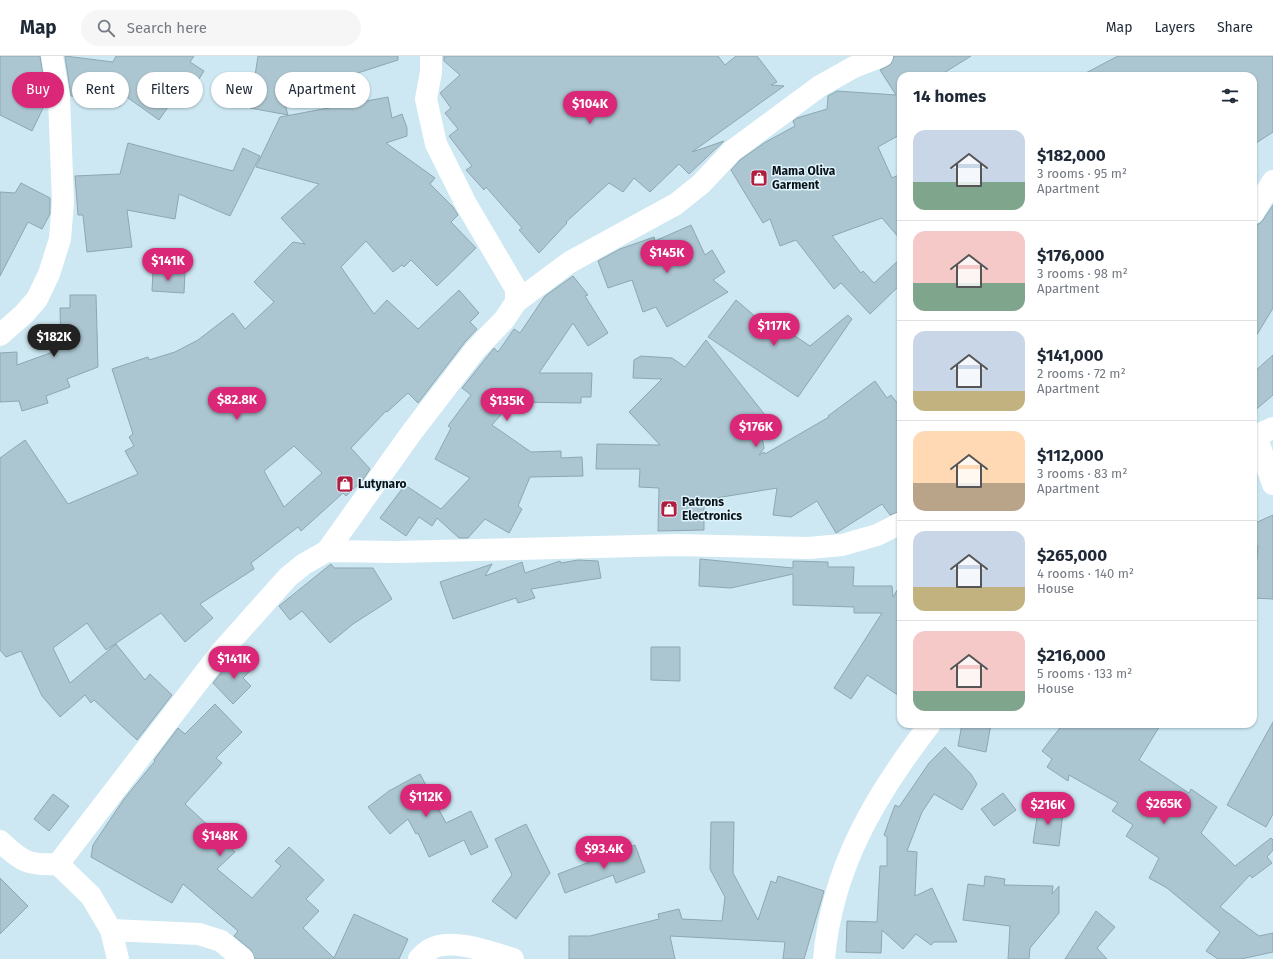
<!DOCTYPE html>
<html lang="en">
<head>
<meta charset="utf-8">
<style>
  :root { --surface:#fff; --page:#f6f6f7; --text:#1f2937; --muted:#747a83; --line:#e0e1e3; --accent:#db2777 }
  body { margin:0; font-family:"Fira Sans",sans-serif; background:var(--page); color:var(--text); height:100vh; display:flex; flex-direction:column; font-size:15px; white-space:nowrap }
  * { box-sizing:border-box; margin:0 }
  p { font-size:13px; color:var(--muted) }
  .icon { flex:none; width:22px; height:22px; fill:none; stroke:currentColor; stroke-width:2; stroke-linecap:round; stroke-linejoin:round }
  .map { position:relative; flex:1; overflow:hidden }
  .sheet { position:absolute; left:897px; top:16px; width:360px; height:656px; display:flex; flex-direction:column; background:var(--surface); border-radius:12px; box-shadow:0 1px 3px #0004 }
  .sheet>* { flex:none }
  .guide { position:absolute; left:12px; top:16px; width:380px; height:36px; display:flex; gap:8px }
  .price { position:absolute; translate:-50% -34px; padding:0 9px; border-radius:14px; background:var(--accent); color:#fff; font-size:13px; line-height:26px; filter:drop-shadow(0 1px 2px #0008) }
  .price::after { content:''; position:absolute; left:50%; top:24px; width:12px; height:9px; margin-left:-6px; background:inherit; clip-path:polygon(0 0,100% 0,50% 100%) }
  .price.current { background:#222; color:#fff }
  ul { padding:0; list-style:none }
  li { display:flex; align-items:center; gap:12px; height:100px; padding:0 16px }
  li+li { border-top:1px solid var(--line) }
  li span { display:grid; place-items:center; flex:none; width:112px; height:80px; border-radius:12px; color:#555 }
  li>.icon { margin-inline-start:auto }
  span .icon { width:48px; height:48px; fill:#fffc; stroke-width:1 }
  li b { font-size:17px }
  h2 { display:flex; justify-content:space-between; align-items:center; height:48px; padding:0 16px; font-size:17px }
  .pill { padding:0 14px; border-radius:18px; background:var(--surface); box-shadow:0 1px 3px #0004; font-size:14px; line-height:36px }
  .pill.current { background:var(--accent); color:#fff }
  header { display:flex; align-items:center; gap:24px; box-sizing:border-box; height:56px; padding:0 20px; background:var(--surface); border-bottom:1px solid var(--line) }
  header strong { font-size:19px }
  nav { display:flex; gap:22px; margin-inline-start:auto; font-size:14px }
  .search { width:280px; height:36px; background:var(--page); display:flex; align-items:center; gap:10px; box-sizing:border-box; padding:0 14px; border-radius:22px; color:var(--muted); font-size:15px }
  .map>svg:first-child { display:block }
</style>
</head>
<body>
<header>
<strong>Map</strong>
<div class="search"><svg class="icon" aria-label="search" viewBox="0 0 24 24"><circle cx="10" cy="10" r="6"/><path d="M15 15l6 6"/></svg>Search here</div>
<nav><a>Map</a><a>Layers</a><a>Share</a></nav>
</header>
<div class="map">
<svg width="1273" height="903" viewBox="0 0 1273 903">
  <rect width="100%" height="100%" fill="#cde8f3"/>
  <g fill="#acc6d1" stroke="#8da7b1" fill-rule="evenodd">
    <polygon points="0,0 40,0 47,44 32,75 0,59"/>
    <polygon points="65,0 113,6 116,0 194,0 190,6 204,15 192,34 184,28 159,64 124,39 120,50 101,44 71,40"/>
    <polygon points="258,0 398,0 398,4 283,41 288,59 250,52"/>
    <polygon points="444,0 718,0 725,9 736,0 757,0 777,26 771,29 784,30 692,96 724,85 689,118 679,108 650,136 634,122 623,136 609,127 566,166 567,167 539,197 519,174 522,172 486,131 484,134 466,114 472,110 449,80 458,73 445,57 451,52 440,37 460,19 444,5"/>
    <polygon points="894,0 971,0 939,20 901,20 901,78 878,91 892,122 901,118 901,184 882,162 832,180 861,217 863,215 874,227 901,202 901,228 870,258 841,227 834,233 796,184 780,190 770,163 763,167 731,114 740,104 764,87 795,70 793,65 797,62 827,53 828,40 837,35 896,39 880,14 891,8"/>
    <polygon points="1118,0 1273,0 1273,76 1253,89 1253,20 1080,20"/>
    <path d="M 388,41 L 392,62 L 402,58 L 407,72 L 407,80 L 386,87 L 435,122 L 430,128 L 453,151 L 458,159 L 451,166 L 476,192 L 437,230 L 411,204 L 404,211 L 402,209 L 393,216 L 366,185 L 341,211 L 374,258 L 387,244 L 418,273 L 459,234 L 479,257 L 470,266 L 477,273 L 465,286 L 418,347 L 408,337 L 387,356 L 386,355 L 351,392 L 370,413 L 363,424 L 346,440 L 343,437 L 301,475 L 298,471 L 251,507 L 254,513 L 200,548 L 213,562 L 185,586 L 161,557 L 106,594 L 87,567 L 53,592 L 70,627 L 116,588 L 145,624 L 150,618 L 172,639 L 137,684 L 94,644 L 91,647 L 85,639 L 60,661 L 42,640 L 21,595 L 6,601 L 0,594 L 0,402 L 25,384 L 68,448 L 138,418 L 125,395 L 134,390 L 129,381 L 133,378 L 112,313 L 148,301 L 149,304 L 175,296 L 198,284 L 233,257 L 245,273 L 274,246 L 254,226 L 293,186 L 305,188 L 281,162 L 319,128 L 256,111 L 280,61 ZM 294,390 L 322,417 L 284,451 L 264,415 Z"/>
    <polygon points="128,87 233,115 243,92 260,100 230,160 179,138 175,163 127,154 132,191 87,196 83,159 78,159 75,120 120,118"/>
    <polygon points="21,127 50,142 50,158 42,173 28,166 0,220 0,136 15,137"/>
    <polygon points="1273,149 1273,252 1253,285 1253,169 1259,168 1263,164"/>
    <polygon points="691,169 705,199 712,194 725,216 713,224 728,236 667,271 656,251 643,256 632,224 608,232 598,205 620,193 654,181 655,185"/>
    <polygon points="153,214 185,216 184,237 152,235"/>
    <polygon points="573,220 588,239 585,240 608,277 588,290 573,267 539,317 592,317 591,341 581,341 581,347 512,346 492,369 531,396 561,395 561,402 582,401 583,420 530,421 518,450 522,453 509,477 485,463 468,482 459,482 437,462 432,470 419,461 406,480 380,462 405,429 441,453 470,422 435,403 451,372 448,370 471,339 462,332 494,292 498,296 514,273 520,277 545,240"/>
    <polygon points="70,239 96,239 98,311 67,323 70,331 46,340 48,347 22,355 19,345 0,346 0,297 17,296 17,309 61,293 60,252 70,252"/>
    <polygon points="736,244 757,262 762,258 810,290 848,259 852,263 798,341 708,281"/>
    <polygon points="706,284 765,359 759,364 764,392 759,399 764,396 765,398 829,361 828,360 875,325 887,342 891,339 901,352 901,455 890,459 882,448 836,477 817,445 791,461 773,459 777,432 704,444 704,474 658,475 659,432 639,431 640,413 596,413 597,388 660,389 629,356 662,323 633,322 634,304 641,300 672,302 685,311"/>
    <polygon points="1273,299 1273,339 1253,356 1253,317"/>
    <polygon points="1273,459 1273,543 1253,542 1258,490 1253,491 1253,468"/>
    <polygon points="700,503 793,512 793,505 828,506 828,511 854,511 853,530 892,530 893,541 901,528 901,641 867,619 851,643 834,632 882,557 854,557 854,551 793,549 793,518 731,532 699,530"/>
    <polygon points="578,504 598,505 601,522 531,533 535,542 518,547 516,542 453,563 440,526 492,508 485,520 522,506 525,517 560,505 561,507"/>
    <polygon points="331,508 334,512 373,512 392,543 353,568 330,587 302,555 290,564 279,550"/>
    <polygon points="651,591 680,591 680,625 651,624"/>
    <polygon points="236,598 251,614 243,622 251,630 233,648 213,627"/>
    <polygon points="215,648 242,676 216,702 222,707 185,748 212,773 213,772 235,796 217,813 252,842 281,810 275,805 289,791 324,824 306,843 319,855 303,872 334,902 354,858 408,883 399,903 255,903 251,894 234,880 238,875 183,828 172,847 91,801 93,789 124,743 155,705 154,704 178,672 185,678"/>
    <polygon points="1273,666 1273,758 1266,771 1227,749"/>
    <polygon points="962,668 991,668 986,696 958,690"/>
    <polygon points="1063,668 1161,668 1139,704 1189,737 1191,733 1217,751 1201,777 1235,810 1271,782 1273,784 1273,794 1267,801 1272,807 1252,822 1250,819 1220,851 1259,880 1273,877 1273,896 1241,903 1218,903 1206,895 1220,876 1167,832 1149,822 1159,802 1126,780 1133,769 1112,755 1118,747 1069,719 1068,725 1047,711 1052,703 1042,695"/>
    <polygon points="945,691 971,718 977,728 962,754 934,738 922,756 907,795 917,796 915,840 932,832 957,886 934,886 931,889 916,878 903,893 882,874 881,897 846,896 847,865 877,866 880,810 887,810 887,781 884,779 895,749 899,751 929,707"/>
    <polygon points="420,718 446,767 471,755 488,791 471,799 464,784 429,801 418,777 416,778 408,763 390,778 368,751 389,735"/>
    <polygon points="1003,737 1016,754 994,770 981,753"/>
    <polygon points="53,738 69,750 49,775 34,763"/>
    <polygon points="1039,749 1057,750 1063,756 1059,790 1033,787"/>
    <polygon points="711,766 734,766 733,817 758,864 771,825 776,827 778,820 824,835 804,903 783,903 785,886 670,880 675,903 569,903 569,880 590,880 659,863 658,858 679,853 682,863 722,865 725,841 710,813"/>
    <polygon points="526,768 550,817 516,863 492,845 512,819 495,783"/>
    <polygon points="635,789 645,816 616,827 613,819 565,837 558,818"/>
    <polygon points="985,820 1005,823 1004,829 1053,830 1052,838 1059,830 1059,857 1030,892 1029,903 1008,903 1010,870 963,864 968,828 984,830"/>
    <polygon points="0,822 28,850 0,878"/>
    <polygon points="1096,855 1115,871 1097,892 1107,903 1065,903"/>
  </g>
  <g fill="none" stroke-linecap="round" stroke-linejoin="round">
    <g stroke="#fff" stroke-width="22">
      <polyline points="1253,157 1273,125"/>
      <polyline points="516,246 570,206 676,148 701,128 732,95 820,30 854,11 882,0"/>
      <polyline points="0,279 24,258 37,243 49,218 60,183 63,146 59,41 52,0"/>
      <polyline points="1256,380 1273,428"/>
      <polyline points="1253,381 1273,372"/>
      <polyline points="327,495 412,376 475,294 504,264 516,246 516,233 466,148 436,88 426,43 431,16 431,0"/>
      <polyline points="58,808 91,840 111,874 118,903"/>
      <polyline points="111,874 199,878 221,885 243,903"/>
      <path d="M 419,903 C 422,900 426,895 431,893 C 450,881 493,897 513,903"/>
    </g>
    <g stroke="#fff" stroke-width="22">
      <path d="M 0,785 C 21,805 28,810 58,808 L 221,596 L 288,521 L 304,508 L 327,495 L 396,496 L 676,489 L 809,492 L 842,489 L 877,479 L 901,467"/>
      <path d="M 824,903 C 832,811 875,740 930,668"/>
    </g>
  </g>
  <defs>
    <g id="shop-square" transform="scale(0.9)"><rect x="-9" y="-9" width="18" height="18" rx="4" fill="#b01d3e" stroke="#dff4fd"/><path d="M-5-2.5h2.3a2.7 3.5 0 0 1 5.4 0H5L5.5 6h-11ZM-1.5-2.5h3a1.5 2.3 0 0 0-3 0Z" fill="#fff"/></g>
  </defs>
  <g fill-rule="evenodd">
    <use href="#shop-square" x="759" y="122"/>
    <use href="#shop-square" x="345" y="428"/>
    <use href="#shop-square" x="669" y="453"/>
  </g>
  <g text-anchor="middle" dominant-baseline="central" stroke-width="3" stroke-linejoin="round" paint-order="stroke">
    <g font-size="12" font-weight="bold" fill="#0a1317" stroke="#dff4fd" text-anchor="start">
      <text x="772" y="115">Mama Oliva<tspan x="772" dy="14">Garment</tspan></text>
      <text x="358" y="428">Lutynaro</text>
      <text x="682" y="446">Patrons<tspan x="682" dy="14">Electronics</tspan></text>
    </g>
  </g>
</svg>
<b class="price" style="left:590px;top:69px">$104K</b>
<b class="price" style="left:667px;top:218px">$145K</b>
<b class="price" style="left:168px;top:226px">$141K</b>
<b class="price" style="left:774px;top:291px">$117K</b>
<b class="price current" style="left:54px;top:302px">$182K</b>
<b class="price" style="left:237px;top:365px">$82.8K</b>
<b class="price" style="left:507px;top:366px">$135K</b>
<b class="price" style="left:756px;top:392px">$176K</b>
<b class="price" style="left:234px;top:624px">$141K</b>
<b class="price" style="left:426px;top:762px">$112K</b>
<b class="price" style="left:1164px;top:769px">$265K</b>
<b class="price" style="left:1048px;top:770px">$216K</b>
<b class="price" style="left:220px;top:801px">$148K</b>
<b class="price" style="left:604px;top:814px">$93.4K</b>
<div class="guide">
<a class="pill current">Buy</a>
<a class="pill">Rent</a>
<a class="pill">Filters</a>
<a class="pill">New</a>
<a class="pill">Apartment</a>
</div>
<section class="sheet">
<h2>14 homes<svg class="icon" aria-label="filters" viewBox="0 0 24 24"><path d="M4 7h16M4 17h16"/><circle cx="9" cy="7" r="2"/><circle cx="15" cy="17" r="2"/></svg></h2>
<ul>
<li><span style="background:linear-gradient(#c9d6e8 65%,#7fa58c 0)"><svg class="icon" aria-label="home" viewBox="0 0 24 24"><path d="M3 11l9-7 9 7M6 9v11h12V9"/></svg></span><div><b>$182,000</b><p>3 rooms · 95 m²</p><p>Apartment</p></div></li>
<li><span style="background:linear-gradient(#f6c9c9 65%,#7fa58c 0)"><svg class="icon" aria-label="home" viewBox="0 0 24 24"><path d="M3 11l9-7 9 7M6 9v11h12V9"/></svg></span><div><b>$176,000</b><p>3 rooms · 98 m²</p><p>Apartment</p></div></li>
<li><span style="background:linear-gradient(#c9d6e8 75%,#c2b280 0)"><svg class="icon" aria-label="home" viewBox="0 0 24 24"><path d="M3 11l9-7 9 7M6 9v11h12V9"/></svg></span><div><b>$141,000</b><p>2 rooms · 72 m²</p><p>Apartment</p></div></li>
<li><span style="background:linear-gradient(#ffd9b3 65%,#b9a48a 0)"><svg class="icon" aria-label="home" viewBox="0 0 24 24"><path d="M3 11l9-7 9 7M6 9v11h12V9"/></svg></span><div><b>$112,000</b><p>3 rooms · 83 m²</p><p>Apartment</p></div></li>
<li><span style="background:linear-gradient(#c9d6e8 70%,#c2b280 0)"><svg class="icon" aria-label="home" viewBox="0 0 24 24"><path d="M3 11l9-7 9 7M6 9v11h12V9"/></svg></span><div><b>$265,000</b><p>4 rooms · 140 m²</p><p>House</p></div></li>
<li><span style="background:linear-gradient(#f6c9c9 75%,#7fa58c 0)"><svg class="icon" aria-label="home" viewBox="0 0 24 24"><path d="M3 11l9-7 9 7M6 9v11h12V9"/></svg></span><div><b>$216,000</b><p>5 rooms · 133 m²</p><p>House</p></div></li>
</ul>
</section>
</div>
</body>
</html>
